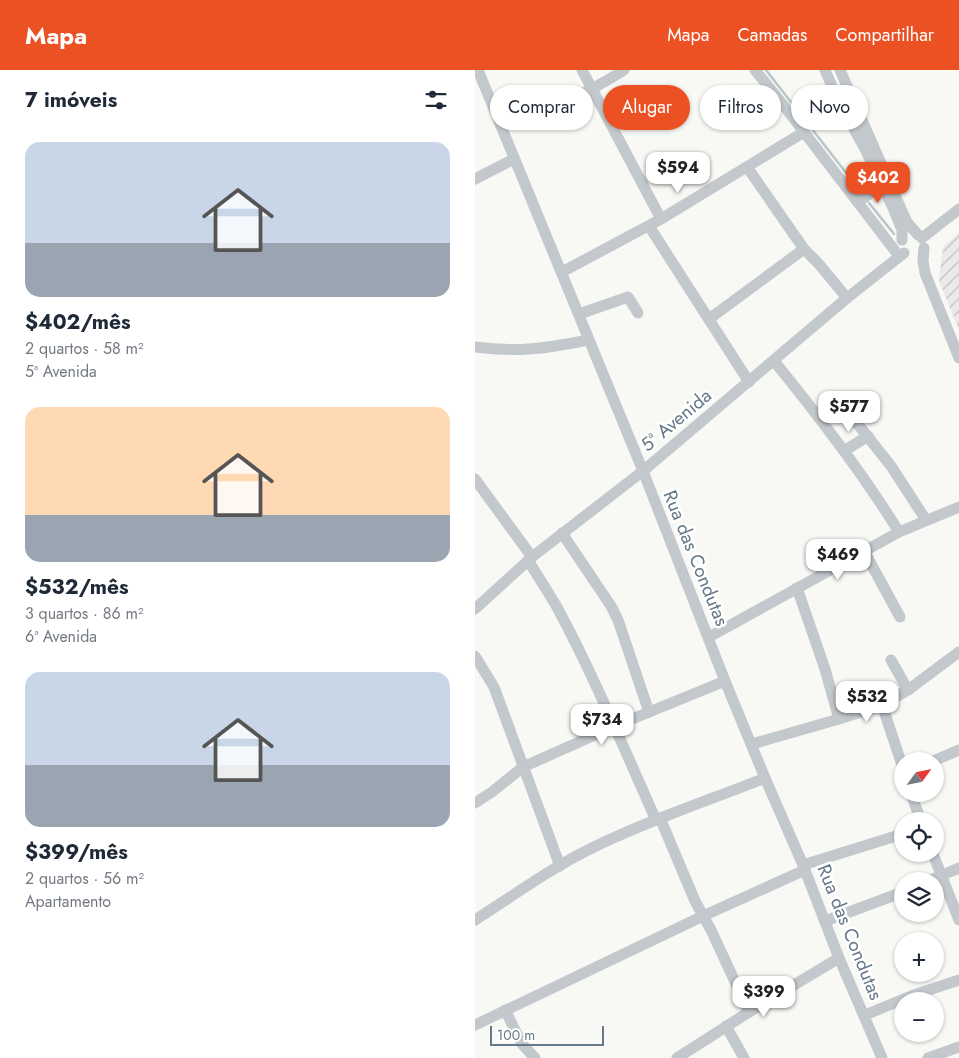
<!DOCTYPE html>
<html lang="pt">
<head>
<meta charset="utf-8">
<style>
  :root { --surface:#fff; --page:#f6f6f7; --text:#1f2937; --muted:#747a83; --accent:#eb5123 }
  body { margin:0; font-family:Jost,sans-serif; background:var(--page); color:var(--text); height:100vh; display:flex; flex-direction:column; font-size:19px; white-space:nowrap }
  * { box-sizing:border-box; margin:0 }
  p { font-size:16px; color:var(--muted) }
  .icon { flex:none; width:28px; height:28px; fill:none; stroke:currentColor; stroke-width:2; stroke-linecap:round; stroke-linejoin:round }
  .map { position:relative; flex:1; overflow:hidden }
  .details { display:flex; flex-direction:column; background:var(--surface); width:475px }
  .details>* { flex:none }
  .hud { position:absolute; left:15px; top:15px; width:394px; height:45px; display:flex; gap:10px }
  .needle { width:32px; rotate:57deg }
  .fabs { position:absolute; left:419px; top:682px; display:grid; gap:10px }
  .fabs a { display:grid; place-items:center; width:50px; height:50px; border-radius:50%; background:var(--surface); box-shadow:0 1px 4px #0004; font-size:25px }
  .scale { position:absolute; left:15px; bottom:12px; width:114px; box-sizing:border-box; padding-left:5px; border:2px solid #667988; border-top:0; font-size:14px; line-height:18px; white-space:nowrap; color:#667988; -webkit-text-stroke:4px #fff; paint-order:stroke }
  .price { position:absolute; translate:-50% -42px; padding:0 11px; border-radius:10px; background:#fff; color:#222; font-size:16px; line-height:32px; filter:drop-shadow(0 1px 2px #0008) }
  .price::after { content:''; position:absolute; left:50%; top:30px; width:15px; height:11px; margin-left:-8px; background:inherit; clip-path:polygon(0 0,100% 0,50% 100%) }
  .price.on { background:var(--accent); color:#fff }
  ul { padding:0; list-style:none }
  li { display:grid; align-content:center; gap:10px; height:265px; padding:0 25px }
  li span { display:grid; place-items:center; height:155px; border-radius:15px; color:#555 }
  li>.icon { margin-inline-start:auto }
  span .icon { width:90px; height:90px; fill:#fffc; stroke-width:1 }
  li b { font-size:21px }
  h2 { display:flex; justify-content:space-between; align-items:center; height:60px; padding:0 25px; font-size:21px }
  .pill { padding:0 18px; border-radius:22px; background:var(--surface); box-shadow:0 1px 4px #0004; font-size:18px; line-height:45px }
  .pill.on { background:var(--accent); color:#fff }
  header { display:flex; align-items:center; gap:30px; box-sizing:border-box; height:70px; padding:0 25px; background:var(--accent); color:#fff }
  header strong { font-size:24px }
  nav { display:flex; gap:28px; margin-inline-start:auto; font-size:18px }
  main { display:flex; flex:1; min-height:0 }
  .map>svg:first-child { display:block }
</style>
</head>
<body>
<header>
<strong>Mapa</strong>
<nav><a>Mapa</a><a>Camadas</a><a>Compartilhar</a></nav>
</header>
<main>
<section class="details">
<h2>7 imóveis<svg class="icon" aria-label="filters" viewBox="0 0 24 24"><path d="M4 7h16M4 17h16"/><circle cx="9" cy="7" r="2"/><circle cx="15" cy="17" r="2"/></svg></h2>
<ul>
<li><span style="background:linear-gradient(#c9d6e8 65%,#9aa5b1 0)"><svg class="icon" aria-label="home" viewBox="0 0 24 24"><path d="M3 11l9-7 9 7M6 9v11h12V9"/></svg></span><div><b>$402/mês</b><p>2 quartos · 58 m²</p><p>5ª Avenida</p></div></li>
<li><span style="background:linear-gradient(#ffd9b3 70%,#9aa5b1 0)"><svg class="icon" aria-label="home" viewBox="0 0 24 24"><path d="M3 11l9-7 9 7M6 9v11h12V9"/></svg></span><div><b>$532/mês</b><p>3 quartos · 86 m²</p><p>6ª Avenida</p></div></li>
<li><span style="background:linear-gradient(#c9d6e8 60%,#9aa5b1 0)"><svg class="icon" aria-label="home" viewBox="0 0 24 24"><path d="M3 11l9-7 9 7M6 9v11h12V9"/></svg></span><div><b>$399/mês</b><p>2 quartos · 56 m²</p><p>Apartamento</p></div></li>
</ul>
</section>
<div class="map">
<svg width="484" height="988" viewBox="0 0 484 988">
  <defs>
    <pattern id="industrial-furrows" width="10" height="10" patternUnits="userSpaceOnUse" patternTransform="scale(1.25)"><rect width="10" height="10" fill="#e9eae9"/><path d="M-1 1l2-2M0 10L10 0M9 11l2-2" fill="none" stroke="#c1c2c3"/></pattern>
  </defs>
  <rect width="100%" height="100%" fill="#f8f8f5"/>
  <polygon fill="url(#industrial-furrows)" points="484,163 484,260 464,211 468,177"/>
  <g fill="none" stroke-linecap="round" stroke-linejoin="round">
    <g stroke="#b9c7ca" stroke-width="2.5">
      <polyline points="291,0 386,122"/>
      <polyline points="394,133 419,164"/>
    </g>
    <g stroke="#c3c8cc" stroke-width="11">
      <polyline points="3,0 168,401 250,611 290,708 328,795 364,888 407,988"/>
      <polyline points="107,0 186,149"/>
      <polyline points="280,0 309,36 424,186"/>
      <polyline points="350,0 363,30 389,77 418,138 427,160 427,170"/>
      <polyline points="365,0 426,139 432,152 443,165"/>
      <path d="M 26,56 C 69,40 110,26 149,0"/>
      <polyline points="272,97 329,179 343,193 372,228"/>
      <polyline points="0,109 39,89"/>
      <polyline points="383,132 407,115"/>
      <polyline points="174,156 274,312"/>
      <polyline points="447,168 484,139"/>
      <polyline points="449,178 448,191 450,203 484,288"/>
      <polyline points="87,202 186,149 329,62"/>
      <polyline points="104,244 153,227 163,243"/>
      <polyline points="234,249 329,179"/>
      <path d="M 0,277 C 42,283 73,278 113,270"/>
      <path d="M 299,291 C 343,345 387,402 424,462"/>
      <polyline points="381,352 416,396 451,450"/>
      <polyline points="369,381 393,366"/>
      <polyline points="0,409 57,487"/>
      <polyline points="87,463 136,536 143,550 174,642"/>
      <polyline points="389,481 425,547"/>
      <path d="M 53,490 C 63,507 74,523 83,539 C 120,608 149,679 181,750"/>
      <polyline points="322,518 350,599 364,649"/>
      <polyline points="0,539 57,487 168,401 372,228 429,183"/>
      <polyline points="234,567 424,462 484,437"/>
      <polyline points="0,586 19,617 85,796"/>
      <polyline points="416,590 433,620"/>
      <polyline points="407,635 428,698"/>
      <polyline points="277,674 364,649 407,635 433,620 484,582"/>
      <polyline points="458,691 484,680"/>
      <polyline points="436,724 446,751"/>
      <polyline points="0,733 17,722 48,697 140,656 250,611"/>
      <polyline points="185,748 220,831 236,860 274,942"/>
      <polyline points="458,784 484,850"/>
      <polyline points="328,795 421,766"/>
      <polyline points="453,811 484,798"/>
      <path d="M 0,850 C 38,826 76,798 117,778 C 172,751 232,731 290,708"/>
      <polyline points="350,851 428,822"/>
      <polyline points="30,940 47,974 60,988"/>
      <polyline points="390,945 436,926 484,910"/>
      <polyline points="0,955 228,846 330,800"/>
      <polyline points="251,956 269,988"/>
      <polyline points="202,988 274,942 364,888"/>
      <polyline points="453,988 484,977"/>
    </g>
  </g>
  <g text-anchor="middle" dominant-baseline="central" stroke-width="5" stroke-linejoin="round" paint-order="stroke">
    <g font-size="19" fill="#667988" stroke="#fff">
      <text transform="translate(201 350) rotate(-40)">5ª Avenida</text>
      <text transform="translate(221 488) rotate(68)">Rua das Condutas</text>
      <text transform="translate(375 862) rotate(68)">Rua das Condutas</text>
    </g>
  </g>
</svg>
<div class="fabs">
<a><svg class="needle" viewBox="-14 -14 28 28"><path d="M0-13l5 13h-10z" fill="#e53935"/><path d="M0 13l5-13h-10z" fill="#747a83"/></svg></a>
<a><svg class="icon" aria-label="locate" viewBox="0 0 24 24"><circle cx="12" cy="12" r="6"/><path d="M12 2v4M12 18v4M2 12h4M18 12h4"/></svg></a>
<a><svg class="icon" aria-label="layers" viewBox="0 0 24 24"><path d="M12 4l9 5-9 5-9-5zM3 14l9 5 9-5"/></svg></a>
<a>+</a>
<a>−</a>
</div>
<div class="scale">100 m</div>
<b class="price" style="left:203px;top:124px">$594</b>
<b class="price on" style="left:403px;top:134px">$402</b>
<b class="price" style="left:374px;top:363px">$577</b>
<b class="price" style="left:363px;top:511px">$469</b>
<b class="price" style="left:392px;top:653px">$532</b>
<b class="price" style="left:127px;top:676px">$734</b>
<b class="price" style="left:289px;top:948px">$399</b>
<div class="hud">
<a class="pill">Comprar</a>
<a class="pill on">Alugar</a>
<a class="pill">Filtros</a>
<a class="pill">Novo</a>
</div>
</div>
</main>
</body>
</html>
